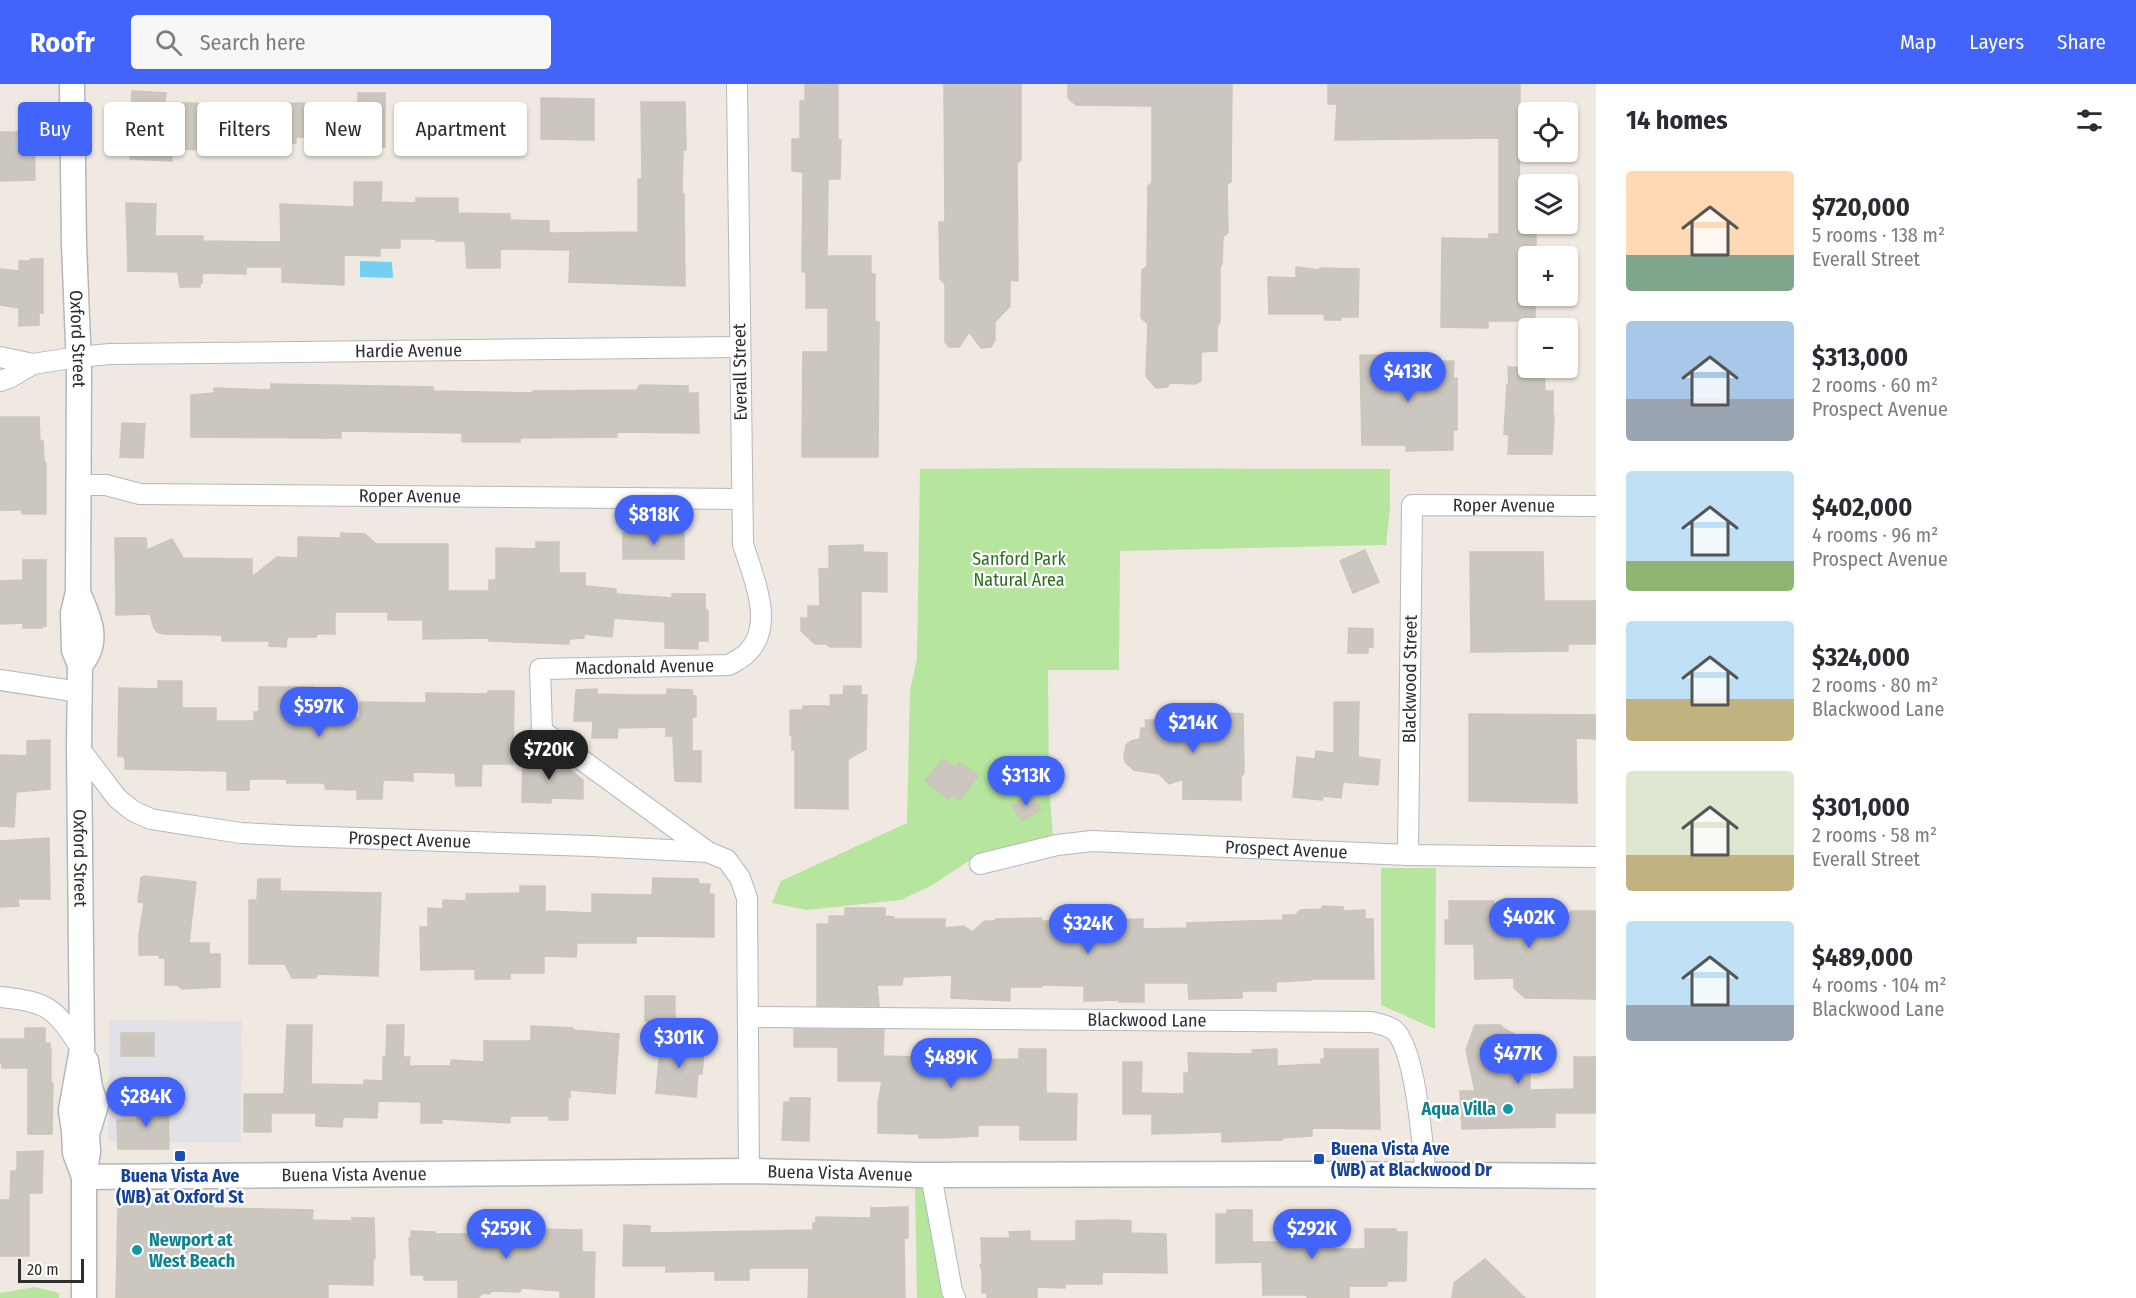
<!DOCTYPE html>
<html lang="en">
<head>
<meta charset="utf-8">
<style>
  :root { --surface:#fff; --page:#f7f7f7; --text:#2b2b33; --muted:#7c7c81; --accent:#4264fb }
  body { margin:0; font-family:"Fira Sans Condensed",sans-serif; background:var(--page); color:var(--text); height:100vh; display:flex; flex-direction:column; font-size:22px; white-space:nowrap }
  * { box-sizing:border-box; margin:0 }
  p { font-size:20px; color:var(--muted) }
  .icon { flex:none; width:33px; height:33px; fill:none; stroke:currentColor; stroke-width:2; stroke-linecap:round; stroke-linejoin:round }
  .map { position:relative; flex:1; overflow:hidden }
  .panel { display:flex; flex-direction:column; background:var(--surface); width:540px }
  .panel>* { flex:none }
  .hud { position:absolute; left:18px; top:18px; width:570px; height:54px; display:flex; gap:12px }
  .fabs { position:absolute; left:1518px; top:18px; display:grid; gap:12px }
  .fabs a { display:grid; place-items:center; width:60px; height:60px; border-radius:6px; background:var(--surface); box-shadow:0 2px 4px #0004; font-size:30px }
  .scale { position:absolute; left:18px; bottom:15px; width:66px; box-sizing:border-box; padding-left:6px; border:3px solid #2e2e2e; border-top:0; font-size:16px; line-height:21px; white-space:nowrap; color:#2e2e2e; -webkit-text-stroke:4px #fff; paint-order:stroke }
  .price { position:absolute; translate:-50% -51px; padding:0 14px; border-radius:21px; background:var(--accent); color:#fff; font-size:20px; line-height:39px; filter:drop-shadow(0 2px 3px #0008) }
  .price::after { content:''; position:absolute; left:50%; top:36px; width:18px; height:14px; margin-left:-9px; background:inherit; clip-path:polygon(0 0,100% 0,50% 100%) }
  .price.current { background:#222; color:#fff }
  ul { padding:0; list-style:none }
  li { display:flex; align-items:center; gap:18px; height:150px; padding:0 30px }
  li span { display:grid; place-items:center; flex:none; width:168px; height:120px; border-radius:6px; color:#555 }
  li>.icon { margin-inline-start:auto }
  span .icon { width:72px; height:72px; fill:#fffc; stroke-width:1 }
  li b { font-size:26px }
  h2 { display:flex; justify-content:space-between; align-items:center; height:72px; padding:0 30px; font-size:26px }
  .chip { padding:0 21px; border-radius:6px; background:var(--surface); box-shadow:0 2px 4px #0004; font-size:21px; line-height:54px }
  .chip.current { background:var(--accent); color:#fff }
  header { display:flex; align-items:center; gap:36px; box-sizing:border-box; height:84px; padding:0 30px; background:var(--accent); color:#fff }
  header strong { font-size:28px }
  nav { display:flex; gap:33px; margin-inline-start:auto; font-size:21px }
  .search { width:420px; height:54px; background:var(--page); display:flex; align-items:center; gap:15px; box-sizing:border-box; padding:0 21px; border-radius:6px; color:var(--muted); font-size:22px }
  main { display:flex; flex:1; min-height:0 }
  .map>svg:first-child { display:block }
</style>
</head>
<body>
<header>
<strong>Roofr</strong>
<div class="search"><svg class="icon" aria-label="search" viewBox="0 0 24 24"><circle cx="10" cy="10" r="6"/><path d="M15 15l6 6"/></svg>Search here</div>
<nav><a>Map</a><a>Layers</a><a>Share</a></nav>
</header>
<main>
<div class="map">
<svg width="1596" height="1214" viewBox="0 0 1596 1214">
  <rect width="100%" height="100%" fill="#efe9e1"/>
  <polygon fill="#e3e1e8" points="109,936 242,937 241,1059 108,1058"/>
  <g fill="#b6e59e">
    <polygon points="1037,384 1390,385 1390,425 1386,461 1120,467 1119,586 1048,586 1049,699 1053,755 978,771 932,801 901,816 807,826 772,819 781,797 907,739 910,607 917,575 920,385"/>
    <polygon points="1381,784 1436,784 1435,945 1381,921"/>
    <polygon points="915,1102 926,1102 948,1214 917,1214"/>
    <polygon points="35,1203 59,1209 59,1214 0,1214 0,1209"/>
  </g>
  <polygon fill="#75cff0" points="360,177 392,178 393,194 360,193"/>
  <g fill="#cbc7bf" stroke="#cbc5ba" stroke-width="1.5">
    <polygon points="805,0 838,1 838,56 841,56 840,95 828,95 827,172 871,172 871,190 875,190 875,238 879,238 878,373 802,373 803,268 828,268 828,224 806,224 806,188 802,188 803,88 792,87 792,55 800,55 800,17 805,17"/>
    <polygon points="944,0 1021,0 1021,76 1017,79 1018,197 1010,196 1010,222 995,238 995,256 991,263 981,264 969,248 959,263 949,263 945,258 945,200 940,195 939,138 945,138"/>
    <polygon points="1068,0 1232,0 1231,98 1227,100 1228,149 1223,153 1222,180 1220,183 1220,237 1217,244 1217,267 1201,268 1201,297 1195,300 1170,299 1167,303 1156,304 1146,292 1148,240 1141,234 1142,186 1147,182 1148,102 1152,99 1152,22 1076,21 1068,14"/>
    <polygon points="1328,0 1520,0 1519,150 1536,150 1536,172 1528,172 1528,212 1535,212 1535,237 1488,237 1488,244 1441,243 1442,154 1489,155 1489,150 1499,150 1499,54 1335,56 1337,20 1328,20"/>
    <polygon points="132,7 166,9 165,18 237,21 304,19 304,53 296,53 296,59 248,58 248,67 172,65 172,77 130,75 131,69 129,69"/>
    <polygon points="358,9 385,9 385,63 343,64 340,38 344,38 344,27 358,28"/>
    <polygon points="541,14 594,15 594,56 541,55"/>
    <polygon points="641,18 685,18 686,66 683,66 682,110 684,110 685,202 569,198 570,166 500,165 500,184 467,184 465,157 436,157 436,155 400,155 400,164 380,164 380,172 344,171 344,201 282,198 282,183 246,183 246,190 202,189 202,199 200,199 200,203 180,203 178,188 128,187 126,119 156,120 155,152 203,152 203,157 281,158 280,120 354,123 354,98 382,98 381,118 416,119 416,114 458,114 458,129 510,130 510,136 549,137 549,149 638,148 638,95 642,95"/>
    <polygon points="435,20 487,20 487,62 477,71 432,71"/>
    <polygon points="0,48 34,48 35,96 0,97"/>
    <polygon points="31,175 43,175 43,229 39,229 39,241 19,242 19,224 0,221 0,185 19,187 19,177 29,177"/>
    <polygon points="1296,183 1320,186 1320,184 1359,185 1358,233 1341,233 1341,236 1325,236 1324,230 1269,230 1268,193 1296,194"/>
    <polygon points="1360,271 1406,272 1406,278 1454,277 1453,294 1457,294 1457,346 1453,346 1453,366 1406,367 1406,361 1362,361"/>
    <polygon points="1508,283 1544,284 1545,307 1553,307 1553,332 1554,332 1552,370 1508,370 1509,351 1504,350 1507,301 1509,302"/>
    <polygon points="271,300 433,303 433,307 533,309 533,307 637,306 640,301 688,302 688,309 698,309 699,349 617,348 617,353 520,354 520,358 462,358 462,349 341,347 341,354 191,353 191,311 214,309 214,304 271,306"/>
    <polygon points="0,333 39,333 40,357 43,357 44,377 46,380 46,430 22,430 22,426 0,426"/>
    <polygon points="122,339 145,340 143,374 120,373"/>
    <polygon points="684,448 684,475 623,475 623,449"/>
    <polygon points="341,449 365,450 376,460 448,460 448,507 489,507 489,496 496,496 496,464 536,465 536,458 559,458 559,489 585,489 585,502 616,505 616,510 672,514 672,510 705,510 705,525 708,527 708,557 698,557 698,565 665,564 665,538 614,534 612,553 584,550 584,554 569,555 569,560 489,557 489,554 423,555 423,536 388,536 388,528 335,528 335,550 317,550 316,553 287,553 286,563 269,562 269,557 222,557 222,551 164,550 157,548 154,544 150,530 116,531 115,454 146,454 147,466 172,455 183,474 252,475 252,493 277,473 298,474 298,453 341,454"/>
    <polygon points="863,461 863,468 887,469 887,508 861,507 861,563 830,563 826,560 815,560 801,547 801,534 808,534 808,522 820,522 819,485 829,485 829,462"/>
    <polygon points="1365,466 1379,498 1353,509 1340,477"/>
    <polygon points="1470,468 1543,468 1544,517 1596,517 1596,560 1568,560 1568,567 1471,568"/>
    <polygon points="23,476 46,476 46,542 42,542 42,544 23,544 23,539 0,540 0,497 23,496"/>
    <polygon points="1349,544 1373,545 1373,563 1368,563 1368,569 1348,569"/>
    <polygon points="158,597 182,597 182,624 216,624 216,637 254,637 254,628 259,628 259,603 313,603 313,619 336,619 360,635 360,618 426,619 426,609 488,610 488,607 514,607 513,680 482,680 481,702 456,702 455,689 413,688 413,697 383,696 382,715 357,715 357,706 326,705 324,699 287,699 287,695 249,695 249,706 227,706 227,687 125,685 125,675 123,672 118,672 119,604 158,605"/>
    <polygon points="844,602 861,602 861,611 867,611 866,665 848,675 848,725 795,724 795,666 792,666 792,651 790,651 790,626 803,626 803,622 831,622 830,611 843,611"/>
    <polygon points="597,605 597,610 631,611 667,611 667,605 692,606 693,612 696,612 696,633 692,633 692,667 701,667 701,698 675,697 673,652 666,652 666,643 618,644 617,654 592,654 593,637 574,637 576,606"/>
    <polygon points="1334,618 1359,618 1358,673 1380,676 1378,701 1343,698 1341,714 1323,712 1322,716 1293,713 1297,673 1315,675 1316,667 1334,669"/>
    <polygon points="1224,629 1243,630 1244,689 1241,693 1241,716 1183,715 1183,695 1169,700 1159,690 1134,686 1125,678 1124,673 1126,661 1131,657 1140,655 1141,644 1146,644 1145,636 1162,636 1162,632 1224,633"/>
    <polygon points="1469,630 1596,631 1596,655 1576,654 1577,719 1469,717"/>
    <polygon points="50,656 50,705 16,708 14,743 0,742 0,671 27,672 27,657"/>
    <polygon points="523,671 546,671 546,675 557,675 583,696 583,715 551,714 551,719 522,718"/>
    <polygon points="943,675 955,684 959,678 978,692 960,716 953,710 949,716 925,697"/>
    <polygon points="1030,709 1041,725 1022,737 1012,722"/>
    <polygon points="49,754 50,815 18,815 19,822 0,823 0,757"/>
    <polygon points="144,792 196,798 189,859 209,859 209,870 220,870 220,903 182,905 177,901 165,901 165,874 159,874 159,871 139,871 139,851 144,819 138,818 141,794"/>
    <polygon points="653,794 698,795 699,800 710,800 709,810 714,810 714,853 636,852 636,859 577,859 576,873 544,872 544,889 510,889 510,895 475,895 475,885 421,886 420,843 428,843 428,824 443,825 443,816 466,817 466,810 520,809 520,802 545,802 545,827 592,829 592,810 652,811"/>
    <polygon points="258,795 280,795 280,807 381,809 378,892 319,890 315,894 292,894 285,880 249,880 249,816 257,816"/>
    <polygon points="1449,817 1494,817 1495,830 1546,832 1569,831 1571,827 1596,827 1596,915 1525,914 1514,904 1514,894 1475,895 1474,860 1445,860 1445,836 1449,836"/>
    <polygon points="1322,822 1343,823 1343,827 1365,826 1365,835 1373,835 1374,895 1311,895 1311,896 1276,898 1276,907 1242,907 1242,914 1189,915 1188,899 1144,899 1144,918 1119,918 1119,916 1084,917 1084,902 1042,901 1042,903 1010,903 1010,917 951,914 952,891 903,893 902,901 877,901 879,922 817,922 817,840 829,840 829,832 845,832 845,824 885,824 885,832 894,833 894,835 945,835 945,844 964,842 972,848 985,837 994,837 996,835 1042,834 1042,837 1082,837 1082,831 1105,831 1105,836 1143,835 1143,845 1187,844 1187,839 1283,836 1283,831 1296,831 1300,826 1322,825"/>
    <rect x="645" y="912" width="30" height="25"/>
    <polygon points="287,941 312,941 311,1000 364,1001 364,996 383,997 383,973 386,973 387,941 404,941 403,973 410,973 409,982 451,982 451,976 484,978 484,957 531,957 531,942 573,944 573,946 619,950 615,1010 570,1006 570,1013 568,1013 568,1036 549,1036 549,1032 510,1032 510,1039 442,1035 442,1039 421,1039 421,1018 378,1017 377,1034 343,1033 342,1043 316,1042 316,1029 271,1029 271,1048 244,1048 244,1010 284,1010"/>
    <polygon points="1475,941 1501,941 1503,944 1525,956 1524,959 1532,964 1532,968 1534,969 1530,978 1530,1006 1574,1005 1574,973 1596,973 1596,1029 1555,1029 1555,1043 1462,1045 1460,1007 1475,1007 1466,966"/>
    <polygon points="25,944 45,944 45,959 50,959 50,965 51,965 51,999 53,999 52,1050 28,1050 28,984 2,984 2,979 0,979 0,955 25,955"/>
    <polygon points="794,945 884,946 883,972 918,973 918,971 977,969 977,976 1019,975 1019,965 1046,965 1046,1009 1077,1010 1076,1056 1020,1056 1020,1041 978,1041 978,1052 944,1054 919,1054 919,1050 878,1049 878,1019 882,997 838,997 838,963 794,963"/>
    <rect x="121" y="949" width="33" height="23"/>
    <polygon points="661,956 692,959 692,965 704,966 702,990 698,990 696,1013 656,1009"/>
    <polygon points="1277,965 1277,982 1321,980 1321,975 1325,975 1324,965 1378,965 1380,1045 1312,1044 1312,1052 1282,1054 1282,1056 1222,1058 1222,1048 1152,1050 1152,1030 1123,1030 1123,978 1142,978 1141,1009 1184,1010 1184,989 1189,989 1188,969 1253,970 1252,966"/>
    <polygon points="790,1014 810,1014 809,1057 782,1056 784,1018 790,1018"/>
    <polygon points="136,1019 168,1019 169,1065 118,1065 117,1036 137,1036"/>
    <polygon points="43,1067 42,1109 29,1109 29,1172 0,1172 0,1116 10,1116 11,1087 17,1087 17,1068"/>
    <polygon points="131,1117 201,1118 201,1121 213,1121 213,1124 313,1126 312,1136 352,1137 352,1134 374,1134 375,1174 373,1176 373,1201 328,1200 328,1214 116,1214 118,1119 131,1120"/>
    <polygon points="908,1123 908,1154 904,1154 905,1214 808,1214 809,1184 749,1184 749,1196 715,1196 715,1187 666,1188 666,1182 623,1182 624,1141 650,1142 650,1149 813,1146 813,1139 816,1139 816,1133 871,1134 871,1124"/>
    <polygon points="1227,1126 1252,1126 1252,1158 1294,1158 1294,1165 1365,1165 1365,1145 1396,1145 1396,1148 1407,1148 1406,1197 1387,1197 1387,1202 1349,1202 1349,1214 1307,1214 1307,1211 1263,1211 1262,1178 1216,1179 1216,1130 1227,1130"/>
    <polygon points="1111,1136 1131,1137 1131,1149 1166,1150 1167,1189 1102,1188 1102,1200 1065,1200 1065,1204 1037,1203 1037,1214 987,1214 987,1209 982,1209 982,1186 980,1182 982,1179 981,1154 1010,1154 1009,1148 1030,1147 1030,1157 1076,1157 1076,1137"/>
    <polygon points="505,1140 536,1140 536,1145 582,1146 582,1168 595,1168 594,1214 560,1214 560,1207 521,1204 520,1208 492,1207 489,1210 483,1209 478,1214 458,1214 458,1196 424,1196 424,1191 411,1191 409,1154 411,1154 411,1147 435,1148 435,1150 472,1150 472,1143 505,1144"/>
    <polygon points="1485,1175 1525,1214 1452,1214 1454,1199"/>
  </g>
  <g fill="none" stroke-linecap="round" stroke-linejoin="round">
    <g stroke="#b4b7c1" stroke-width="22">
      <g id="minor">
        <path id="s1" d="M 0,273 L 33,280 L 78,273 L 110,270 L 740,263"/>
        <polyline points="0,297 9,294 33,280"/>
        <path id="s2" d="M 78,401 L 106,401 L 140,410 L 742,415"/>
        <polyline points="0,596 79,608"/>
        <path id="s3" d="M 79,664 L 117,714 L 133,727 L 151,735 L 182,740 L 241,749 L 298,752 L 591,762 L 708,768 L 727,776 L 740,794 L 747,814 L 749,1087"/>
        <path id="s4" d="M 708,768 L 542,647 L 540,585 L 729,581 C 734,578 740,575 745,571 C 777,543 753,493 743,460 L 737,0"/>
        <path id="s5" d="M 1408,771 L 1412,421 L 1596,422"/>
        <path id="s6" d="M 980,780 L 1057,761 L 1092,757 L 1408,771 L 1596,773"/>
        <path d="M 0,913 C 50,918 54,924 82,965"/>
        <path id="s7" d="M 748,933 L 1372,938 C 1379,940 1389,942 1394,946 C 1416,965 1422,1060 1426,1091"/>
        <polyline points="931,1091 952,1207 955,1214"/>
      </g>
    </g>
    <g stroke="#b4b7c1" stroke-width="27">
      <g id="tertiary">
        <path id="s8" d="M 72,0 L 74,161 L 79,283 L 78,508 L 73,529 L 74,566 L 80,581 L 79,664 L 82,965 L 71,1026 L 74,1047 L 75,1069 L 84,1093"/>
        <path d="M 79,511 C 90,537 100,558 80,581"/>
        <path id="s9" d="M 84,1093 L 749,1087 L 917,1091 L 1318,1090 L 1596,1092"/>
        <polyline points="84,1214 84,1093 88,1068 87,1050 96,1021 90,1004 86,977"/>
      </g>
    </g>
    <use href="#minor" stroke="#fff" stroke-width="20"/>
    <use href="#tertiary" stroke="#fff" stroke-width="24"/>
  </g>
  <g fill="#0f9aa8" stroke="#fff" stroke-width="2">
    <circle cx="1508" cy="1025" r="6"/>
    <circle cx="137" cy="1166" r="6"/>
  </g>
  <g fill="#1a4fb4" stroke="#fff" stroke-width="2">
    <rect x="174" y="1066" width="12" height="12" rx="3"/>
    <rect x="1313" y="1069" width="12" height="12" rx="3"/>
  </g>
  <g text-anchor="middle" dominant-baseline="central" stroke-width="4.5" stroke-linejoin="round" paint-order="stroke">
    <g font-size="18" fill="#2e2e2e" stroke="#fff">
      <text stroke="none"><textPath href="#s8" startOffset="255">Oxford Street</textPath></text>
      <text stroke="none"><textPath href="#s1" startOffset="410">Hardie Avenue</textPath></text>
      <text transform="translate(740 288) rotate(-91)">Everall Street</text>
      <text stroke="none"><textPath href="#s2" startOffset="333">Roper Avenue</textPath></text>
      <text stroke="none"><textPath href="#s5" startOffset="442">Roper Avenue</textPath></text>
      <text stroke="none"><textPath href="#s4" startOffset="372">Macdonald Avenue</textPath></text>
      <text stroke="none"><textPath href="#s5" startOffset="176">Blackwood Street</textPath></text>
      <text stroke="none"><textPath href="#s3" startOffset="363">Prospect Avenue</textPath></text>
      <text stroke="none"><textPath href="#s6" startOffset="309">Prospect Avenue</textPath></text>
      <text stroke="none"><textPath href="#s8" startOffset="776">Oxford Street</textPath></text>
      <text stroke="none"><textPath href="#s7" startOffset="399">Blackwood Lane</textPath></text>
      <text stroke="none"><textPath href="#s9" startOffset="756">Buena Vista Avenue</textPath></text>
      <text stroke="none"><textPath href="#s9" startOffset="270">Buena Vista Avenue</textPath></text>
    </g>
    <g font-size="18" fill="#2c6e1b" stroke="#fff">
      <text x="1019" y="475">Sanford Park<tspan x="1019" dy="21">Natural Area</tspan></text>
    </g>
    <g font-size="18" font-weight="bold" fill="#0d838f" stroke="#fff" text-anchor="end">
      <text x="1496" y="1025">Aqua Villa</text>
      <text x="149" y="1156" text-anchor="start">Newport at<tspan x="149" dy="21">West Beach</tspan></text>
    </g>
    <g font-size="18" font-weight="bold" fill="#164399" stroke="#fff" text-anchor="start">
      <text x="1331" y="1065">Buena Vista Ave<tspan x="1331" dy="21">(WB) at Blackwood Dr</tspan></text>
      <text x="180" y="1092" text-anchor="middle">Buena Vista Ave<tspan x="180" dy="21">(WB) at Oxford St</tspan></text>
    </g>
  </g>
</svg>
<div class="fabs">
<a><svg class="icon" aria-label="locate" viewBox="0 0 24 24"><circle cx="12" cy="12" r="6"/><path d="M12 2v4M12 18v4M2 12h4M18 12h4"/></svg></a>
<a><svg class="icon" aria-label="layers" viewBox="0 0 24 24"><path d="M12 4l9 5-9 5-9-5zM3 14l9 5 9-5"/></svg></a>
<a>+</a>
<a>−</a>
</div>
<div class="scale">20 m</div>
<b class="price" style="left:1408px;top:319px">$413K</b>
<b class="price" style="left:654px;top:462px">$818K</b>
<b class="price" style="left:319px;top:654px">$597K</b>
<b class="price" style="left:1193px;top:670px">$214K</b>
<b class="price current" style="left:549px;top:697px">$720K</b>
<b class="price" style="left:1026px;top:723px">$313K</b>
<b class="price" style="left:1529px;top:865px">$402K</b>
<b class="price" style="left:1088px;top:871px">$324K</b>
<b class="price" style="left:679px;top:985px">$301K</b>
<b class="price" style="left:1518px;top:1001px">$477K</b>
<b class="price" style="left:951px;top:1005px">$489K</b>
<b class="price" style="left:146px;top:1044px">$284K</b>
<b class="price" style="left:506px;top:1176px">$259K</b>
<b class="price" style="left:1312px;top:1176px">$292K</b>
<div class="hud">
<a class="chip current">Buy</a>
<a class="chip">Rent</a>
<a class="chip">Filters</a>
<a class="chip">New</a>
<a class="chip">Apartment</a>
</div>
</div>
<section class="panel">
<h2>14 homes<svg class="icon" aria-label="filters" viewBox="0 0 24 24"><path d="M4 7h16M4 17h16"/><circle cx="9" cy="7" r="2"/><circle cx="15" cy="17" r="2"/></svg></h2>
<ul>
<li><span style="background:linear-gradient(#ffd9b3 70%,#7fa58c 0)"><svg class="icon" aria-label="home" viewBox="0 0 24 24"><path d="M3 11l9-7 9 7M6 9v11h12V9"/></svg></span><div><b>$720,000</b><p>5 rooms · 138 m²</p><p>Everall Street</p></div></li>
<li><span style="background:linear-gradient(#a9c7e8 65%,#9aa5b1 0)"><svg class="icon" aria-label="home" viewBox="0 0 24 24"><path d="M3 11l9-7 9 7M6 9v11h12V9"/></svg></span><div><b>$313,000</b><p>2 rooms · 60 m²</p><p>Prospect Avenue</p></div></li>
<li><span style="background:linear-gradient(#bfe0f5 75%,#8fb573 0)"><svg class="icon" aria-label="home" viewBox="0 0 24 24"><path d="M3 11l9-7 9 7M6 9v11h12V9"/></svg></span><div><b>$402,000</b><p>4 rooms · 96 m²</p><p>Prospect Avenue</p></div></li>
<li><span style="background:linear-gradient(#bfe0f5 65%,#c2b280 0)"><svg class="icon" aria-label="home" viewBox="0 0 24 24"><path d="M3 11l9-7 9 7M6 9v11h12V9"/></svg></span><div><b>$324,000</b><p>2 rooms · 80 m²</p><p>Blackwood Lane</p></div></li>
<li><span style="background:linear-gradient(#dfe7d0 70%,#c2b280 0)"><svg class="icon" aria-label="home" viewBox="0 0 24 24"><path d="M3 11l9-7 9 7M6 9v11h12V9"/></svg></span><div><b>$301,000</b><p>2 rooms · 58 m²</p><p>Everall Street</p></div></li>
<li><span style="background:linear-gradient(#bfe0f5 70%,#9aa5b1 0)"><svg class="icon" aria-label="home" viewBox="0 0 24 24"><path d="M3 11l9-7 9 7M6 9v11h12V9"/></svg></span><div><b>$489,000</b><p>4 rooms · 104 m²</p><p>Blackwood Lane</p></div></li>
</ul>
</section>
</main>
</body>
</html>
